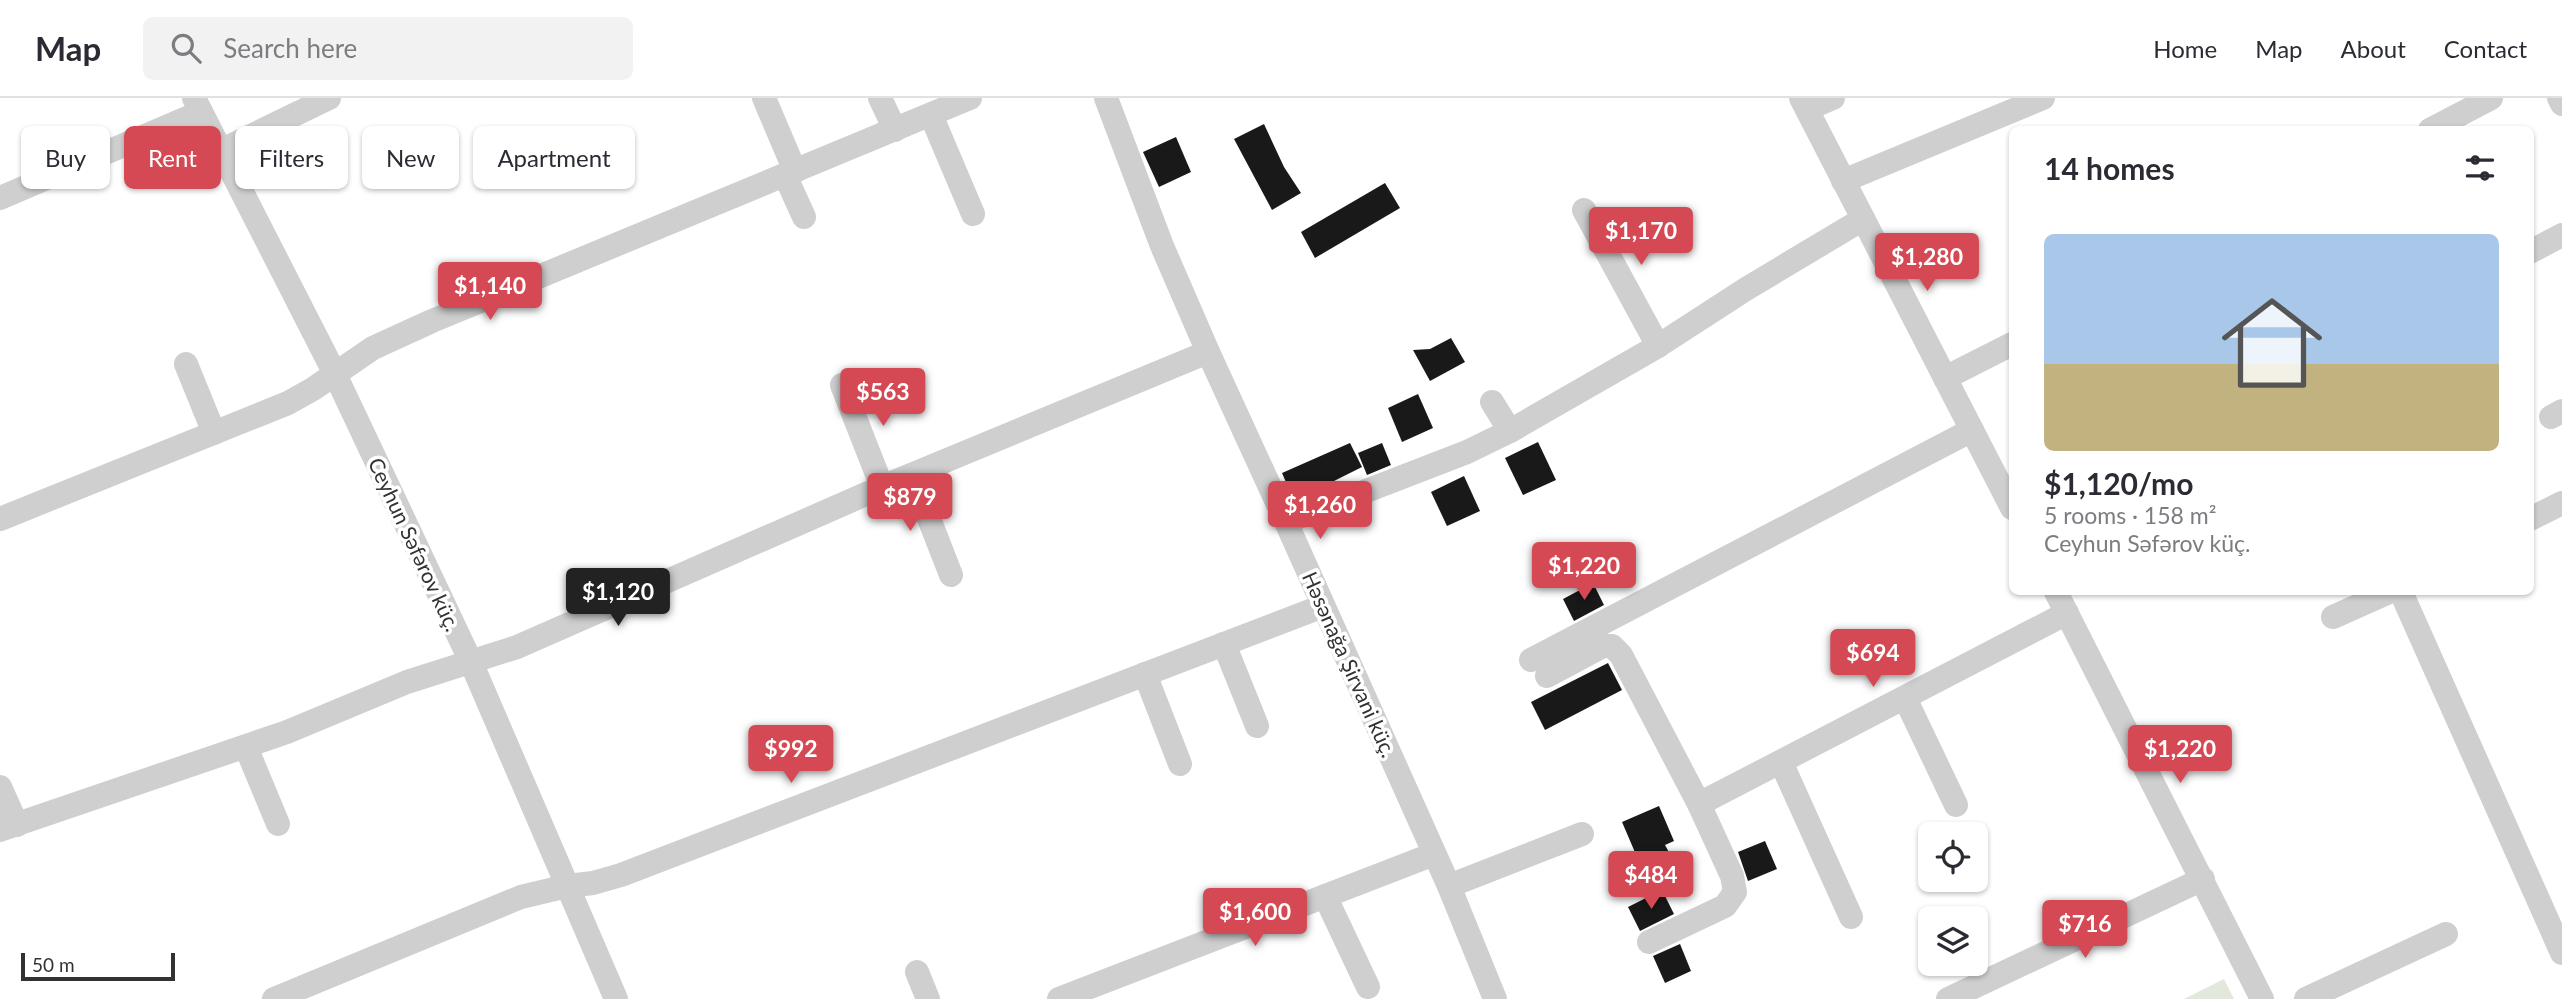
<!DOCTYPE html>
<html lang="en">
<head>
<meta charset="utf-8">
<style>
  :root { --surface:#fff; --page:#f2f2f3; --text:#2b2b33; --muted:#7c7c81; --line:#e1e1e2; --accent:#d44953 }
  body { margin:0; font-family:Lato,sans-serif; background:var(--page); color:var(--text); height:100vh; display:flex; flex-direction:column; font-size:26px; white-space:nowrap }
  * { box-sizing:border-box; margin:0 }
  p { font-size:23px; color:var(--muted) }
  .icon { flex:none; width:38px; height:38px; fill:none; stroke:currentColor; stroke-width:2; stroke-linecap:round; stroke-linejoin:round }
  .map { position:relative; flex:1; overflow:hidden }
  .drawer { position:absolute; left:2009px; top:28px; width:525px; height:469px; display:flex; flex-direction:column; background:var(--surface); border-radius:10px; box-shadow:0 2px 5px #0004 }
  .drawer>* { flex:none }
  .top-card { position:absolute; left:21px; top:28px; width:665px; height:63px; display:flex; gap:14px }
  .fabs { position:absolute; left:1918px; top:724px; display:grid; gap:14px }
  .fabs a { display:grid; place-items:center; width:70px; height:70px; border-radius:10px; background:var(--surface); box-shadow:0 2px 5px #0004; font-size:35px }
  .scale { position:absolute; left:21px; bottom:18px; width:154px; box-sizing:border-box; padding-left:7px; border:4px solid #323232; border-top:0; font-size:19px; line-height:24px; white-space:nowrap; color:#323232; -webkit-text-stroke:5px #fff; paint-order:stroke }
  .price { position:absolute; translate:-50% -60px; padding:0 16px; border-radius:7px; background:var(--accent); color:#fff; font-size:23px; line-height:46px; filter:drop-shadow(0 2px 4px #0008) }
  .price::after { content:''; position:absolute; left:50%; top:42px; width:21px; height:16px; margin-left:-10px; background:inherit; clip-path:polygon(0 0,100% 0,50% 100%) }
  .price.active { background:#222; color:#fff }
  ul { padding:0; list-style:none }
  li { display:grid; align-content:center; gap:14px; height:371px; padding:0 35px }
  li+li { border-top:2px solid var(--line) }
  li span { display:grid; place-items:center; height:217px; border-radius:10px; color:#555 }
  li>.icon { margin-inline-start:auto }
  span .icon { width:126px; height:126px; fill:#fffc; stroke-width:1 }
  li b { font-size:30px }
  h2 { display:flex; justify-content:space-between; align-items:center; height:84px; padding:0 35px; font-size:30px }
  .chip { padding:0 24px; border-radius:10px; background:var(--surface); box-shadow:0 2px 5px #0004; font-size:24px; line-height:63px }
  .chip.active { background:var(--accent); color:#fff }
  header { display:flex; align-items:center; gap:42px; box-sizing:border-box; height:98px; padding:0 35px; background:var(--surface); border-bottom:2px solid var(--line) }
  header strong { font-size:33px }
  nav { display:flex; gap:38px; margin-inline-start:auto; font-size:24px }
  .search { width:490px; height:63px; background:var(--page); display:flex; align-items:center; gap:18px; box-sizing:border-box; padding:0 24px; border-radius:10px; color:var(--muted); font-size:26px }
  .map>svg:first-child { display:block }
</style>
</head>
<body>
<header>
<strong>Map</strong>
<div class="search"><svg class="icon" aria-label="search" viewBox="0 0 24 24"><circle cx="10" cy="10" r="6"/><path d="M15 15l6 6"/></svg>Search here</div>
<nav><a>Home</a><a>Map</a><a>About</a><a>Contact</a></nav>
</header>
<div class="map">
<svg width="2562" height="901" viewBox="0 0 2562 901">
  <rect width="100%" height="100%" fill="#fff"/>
  <polygon fill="#e2e8dc" points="2224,881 2234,901 2184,901"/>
  <g fill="#191919">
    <polygon points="1264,26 1284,69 1301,95 1272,112 1234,41"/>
    <polygon points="1176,39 1191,74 1159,89 1143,54"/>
    <polygon points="1385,85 1400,110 1315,160 1301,134"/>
    <polygon points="1451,240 1465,264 1430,283 1413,252 1430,251"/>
    <polygon points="1418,296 1433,330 1402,344 1388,310"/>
    <polygon points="1538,344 1556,382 1523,397 1505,360"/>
    <polygon points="1350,345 1362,369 1328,386 1330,390 1295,405 1282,375"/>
    <polygon points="1382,345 1391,367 1367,377 1358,355"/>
    <polygon points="1464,378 1480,413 1447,428 1431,394"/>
    <polygon points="1593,485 1604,507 1574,523 1563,501"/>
    <polygon points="1608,565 1622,592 1545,632 1531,604"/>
    <polygon points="1659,708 1674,743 1665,747 1683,780 1656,793 1637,759 1622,724"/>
    <polygon points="1765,743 1777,771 1748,783 1738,754"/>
    <polygon points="1662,792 1674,816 1640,833 1628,809"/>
    <polygon points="1680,846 1691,873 1665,885 1653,858"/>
  </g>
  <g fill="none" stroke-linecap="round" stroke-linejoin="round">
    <g stroke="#cfcfcf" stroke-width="24">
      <polyline points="194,0 335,276 471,564 616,901"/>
      <polyline points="764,0 795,73"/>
      <polyline points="880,0 895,32"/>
      <polyline points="1106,0 1162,148 1208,254 1286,424 1449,788 1495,901"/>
      <polyline points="1801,0 2012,410"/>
      <polyline points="2559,0 2562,6"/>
      <polyline points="1807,11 1833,0"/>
      <polyline points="931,17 973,116"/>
      <polyline points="2430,32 2491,0"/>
      <polyline points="220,53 329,0"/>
      <polyline points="785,77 804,119"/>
      <polyline points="1843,83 2043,0"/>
      <polyline points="0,100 201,14"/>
      <polyline points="1584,112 1658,248"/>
      <polyline points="2530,154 2562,137"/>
      <polyline points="186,266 214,335"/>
      <polyline points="1945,280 2012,246"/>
      <polyline points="842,287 882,389"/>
      <polyline points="1492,304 1510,333"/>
      <polyline points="2551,319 2562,313"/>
      <polyline points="912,377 951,477"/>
      <polyline points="0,421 288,305 313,291 373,250 432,223 970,0"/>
      <polyline points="2530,421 2562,405"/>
      <polyline points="1286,424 1467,354 1510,333 1658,248 1746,191 1863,121"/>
      <polyline points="2056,494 2262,901"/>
      <polyline points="2401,494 2562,855"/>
      <polyline points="2333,519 2389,494"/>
      <polyline points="1224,546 1257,628"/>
      <polyline points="1531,562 1972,332"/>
      <polyline points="1145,576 1180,666"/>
      <polyline points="1547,578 1603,548 1612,548 1621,557 1699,706 1732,778 1735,794 1725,808 1649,844"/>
      <polyline points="1905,600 1956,707"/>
      <polyline points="246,649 278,726"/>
      <polyline points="1781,664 1851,819"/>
      <polyline points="0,689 17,727"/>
      <polyline points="1699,706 2067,515"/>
      <polyline points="0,732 287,634 407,584 517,549 882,389 1208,254"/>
      <polyline points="1449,788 1582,736"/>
      <polyline points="1325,798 1368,889"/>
      <polyline points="917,874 928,901"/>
      <polyline points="274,901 521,799 567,788 593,785 621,777 1323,508"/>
      <polyline points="1059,901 1434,756"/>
      <polyline points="1948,901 2203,781"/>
      <polyline points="2306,901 2446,836"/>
    </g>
  </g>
  <g text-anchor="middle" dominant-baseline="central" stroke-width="7" stroke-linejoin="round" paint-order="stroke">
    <g font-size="21" fill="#323232" stroke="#fff">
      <text transform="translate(415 446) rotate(65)">Ceyhun Səfərov küç.</text>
      <text transform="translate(1350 566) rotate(66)">Həsənağa Şirvani küç.</text>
    </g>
  </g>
</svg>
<div class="fabs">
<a><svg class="icon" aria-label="locate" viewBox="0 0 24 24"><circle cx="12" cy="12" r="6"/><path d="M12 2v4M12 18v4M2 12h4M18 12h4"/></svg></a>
<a><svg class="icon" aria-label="layers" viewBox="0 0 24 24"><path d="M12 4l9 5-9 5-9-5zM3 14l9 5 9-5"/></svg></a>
</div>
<div class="scale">50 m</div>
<b class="price" style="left:1641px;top:169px">$1,170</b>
<b class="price" style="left:1927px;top:195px">$1,280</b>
<b class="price" style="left:490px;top:224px">$1,140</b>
<b class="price" style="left:883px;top:330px">$563</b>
<b class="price" style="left:910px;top:435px">$879</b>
<b class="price" style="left:1320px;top:443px">$1,260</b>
<b class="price" style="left:1584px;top:504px">$1,220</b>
<b class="price active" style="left:618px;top:530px">$1,120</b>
<b class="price" style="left:1873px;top:591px">$694</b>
<b class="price" style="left:791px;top:687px">$992</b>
<b class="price" style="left:2180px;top:687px">$1,220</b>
<b class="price" style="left:1651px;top:813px">$484</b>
<b class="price" style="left:1255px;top:850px">$1,600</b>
<b class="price" style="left:2085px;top:862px">$716</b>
<div class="top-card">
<a class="chip">Buy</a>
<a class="chip active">Rent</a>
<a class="chip">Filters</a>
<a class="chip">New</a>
<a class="chip">Apartment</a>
</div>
<section class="drawer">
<h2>14 homes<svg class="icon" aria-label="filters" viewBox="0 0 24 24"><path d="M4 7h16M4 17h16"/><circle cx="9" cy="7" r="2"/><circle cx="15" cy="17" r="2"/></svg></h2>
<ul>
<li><span style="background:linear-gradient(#a9c7e8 60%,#c2b280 0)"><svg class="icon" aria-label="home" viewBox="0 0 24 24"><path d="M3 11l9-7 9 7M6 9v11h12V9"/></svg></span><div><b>$1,120/mo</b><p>5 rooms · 158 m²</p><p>Ceyhun Səfərov küç.</p></div></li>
</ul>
</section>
</div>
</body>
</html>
